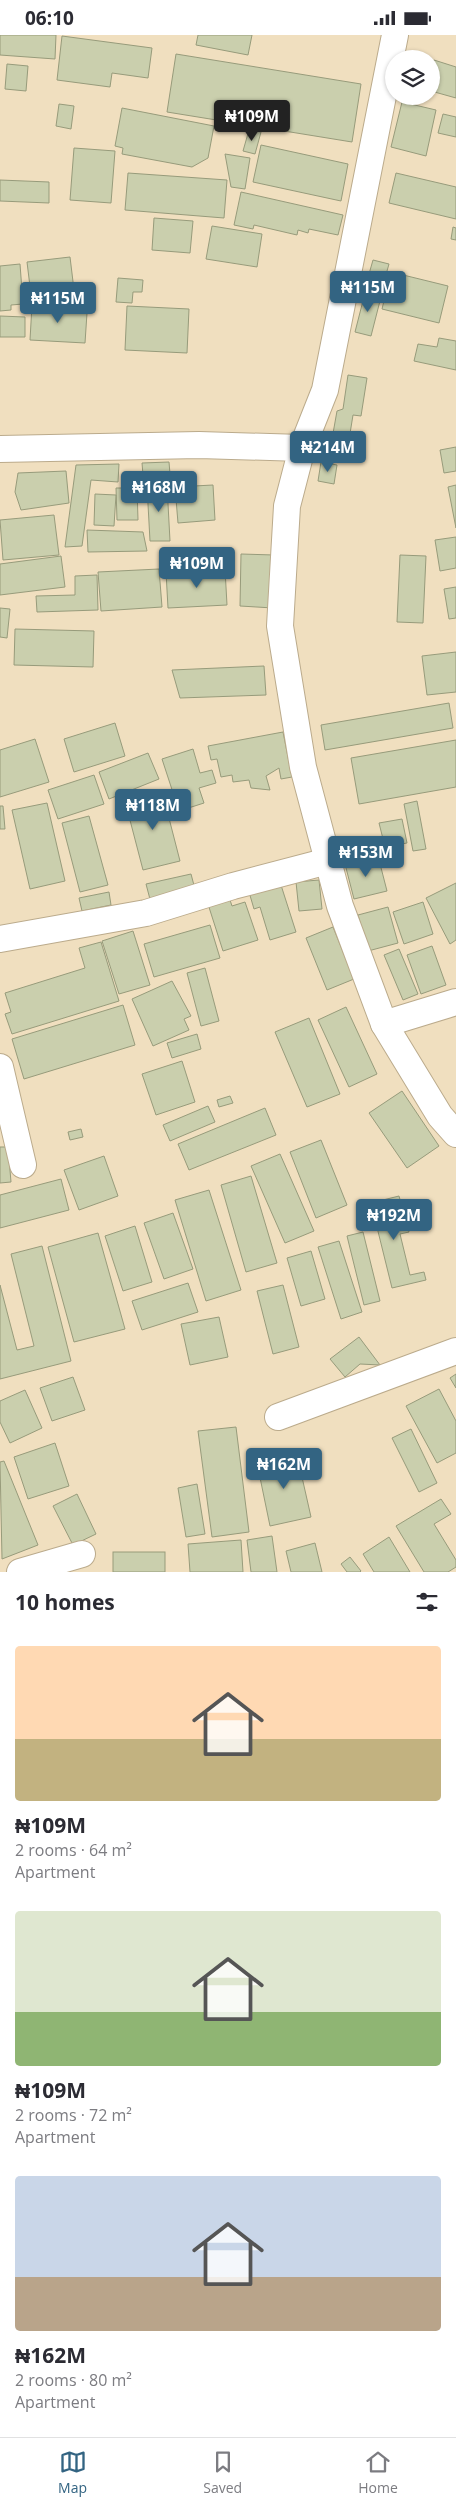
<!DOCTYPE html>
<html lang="en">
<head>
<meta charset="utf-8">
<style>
  :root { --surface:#fff; --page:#f2f2f3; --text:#2b2b33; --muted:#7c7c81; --line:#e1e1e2; --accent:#336482 }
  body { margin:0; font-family:"Open Sans",sans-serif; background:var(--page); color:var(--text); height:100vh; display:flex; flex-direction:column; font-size:19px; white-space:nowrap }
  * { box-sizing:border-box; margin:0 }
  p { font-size:16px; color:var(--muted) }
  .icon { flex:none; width:28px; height:28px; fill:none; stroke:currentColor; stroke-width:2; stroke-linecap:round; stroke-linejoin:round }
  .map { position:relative; height:1537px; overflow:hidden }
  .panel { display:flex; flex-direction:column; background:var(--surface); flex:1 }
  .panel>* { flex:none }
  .fabs { position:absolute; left:385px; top:15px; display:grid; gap:10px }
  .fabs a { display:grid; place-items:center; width:55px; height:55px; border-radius:50%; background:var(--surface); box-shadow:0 1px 4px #0004; font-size:25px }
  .price { position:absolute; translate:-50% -42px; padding:0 11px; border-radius:5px; background:var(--accent); color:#fff; font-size:16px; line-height:32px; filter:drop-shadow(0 1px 2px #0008) }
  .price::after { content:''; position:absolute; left:50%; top:30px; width:15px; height:11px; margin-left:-8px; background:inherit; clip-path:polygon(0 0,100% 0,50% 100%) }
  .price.current { background:#222; color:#fff }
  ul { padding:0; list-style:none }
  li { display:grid; align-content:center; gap:10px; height:265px; padding:0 15px }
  li span { display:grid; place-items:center; height:155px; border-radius:5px; color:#555 }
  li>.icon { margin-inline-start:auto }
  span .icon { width:90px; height:90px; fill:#fffc; stroke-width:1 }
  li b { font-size:21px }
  h2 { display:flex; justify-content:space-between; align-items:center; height:60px; padding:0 15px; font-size:21px }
  .status { display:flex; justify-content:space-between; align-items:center; height:35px; padding:0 25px; background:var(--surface); direction:ltr }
  .status svg { height:14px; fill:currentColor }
  .menu { display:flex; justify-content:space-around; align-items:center; height:70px; border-top:1px solid var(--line); background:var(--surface); font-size:14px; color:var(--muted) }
  .menu a { display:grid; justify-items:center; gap:2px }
  .menu .current { color:var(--accent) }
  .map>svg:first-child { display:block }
</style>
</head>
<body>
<div class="status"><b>06:10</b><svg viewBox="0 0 49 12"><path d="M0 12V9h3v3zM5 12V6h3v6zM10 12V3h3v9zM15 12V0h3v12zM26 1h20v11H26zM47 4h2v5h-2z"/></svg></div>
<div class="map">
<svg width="456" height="1537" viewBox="0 0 456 1537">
  <rect width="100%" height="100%" fill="#f0dfbf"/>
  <g fill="#cacfad" stroke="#979b7b">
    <polygon points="0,0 56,0 55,24 0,20"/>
    <polygon points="198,0 252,0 248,20 196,10"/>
    <polygon points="62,1 152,13 148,43 112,38 110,52 57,45"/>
    <polygon points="176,19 361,49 352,107 167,77"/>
    <polygon points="434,25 456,32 456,63 431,56 431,35"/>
    <polygon points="7,29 28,31 26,56 5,54"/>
    <polygon points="404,61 420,61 419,68 404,65"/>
    <polygon points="402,67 436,75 426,121 391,112"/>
    <polygon points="59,69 74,71 71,94 56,91"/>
    <polygon points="122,73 214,91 208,123 192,132 122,119 123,113 115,111"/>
    <polygon points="443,79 456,82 456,102 438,98"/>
    <polygon points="249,95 261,97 255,119 243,116"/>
    <polygon points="261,110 348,129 341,166 253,147"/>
    <polygon points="74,113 115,116 111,168 70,165"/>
    <polygon points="225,119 250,123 245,154 231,152"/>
    <polygon points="128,138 227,145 224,183 125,175"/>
    <polygon points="396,138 456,152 456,184 389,168"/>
    <polygon points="0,145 49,147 49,168 0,166"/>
    <polygon points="241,157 343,180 338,200 309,194 308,198 298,195 297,200 254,190 253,194 234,190"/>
    <polygon points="154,183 193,186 190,218 152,215"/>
    <polygon points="212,191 262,199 257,232 206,224"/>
    <polygon points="453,192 456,193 456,205 451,204"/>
    <polygon points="70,222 75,263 32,268 27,227"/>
    <polygon points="373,225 389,229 385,243 369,239"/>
    <polygon points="20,229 23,269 11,270 11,275 0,276 0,231"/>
    <polygon points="391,237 448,251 439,288 382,274"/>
    <polygon points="118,243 143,245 142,257 133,257 132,268 116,267"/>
    <polygon points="366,254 382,258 371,301 355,297"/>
    <polygon points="32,270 76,272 75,277 87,278 85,308 30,305"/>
    <polygon points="127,271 189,274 187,318 125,315"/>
    <polygon points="0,281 25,282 25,302 0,302"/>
    <polygon points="439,303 456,306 456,335 414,326 418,309 437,312"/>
    <polygon points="348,340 367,343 361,381 353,380 348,411 332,404 337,376 343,374"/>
    <polygon points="456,412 456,436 444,438 440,415"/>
    <polygon points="169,427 170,439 143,440 142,428"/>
    <polygon points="321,427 337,430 334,449 318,446"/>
    <polygon points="119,429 118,447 91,445 82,511 65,512 76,430"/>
    <polygon points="66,436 69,468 21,475 15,457 18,438"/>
    <polygon points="167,450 170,506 150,506 147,451"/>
    <polygon points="213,450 215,485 178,488 175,452"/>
    <polygon points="456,450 456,493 448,452"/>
    <polygon points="116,453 137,453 138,485 117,485"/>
    <polygon points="95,459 116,460 114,491 94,490"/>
    <polygon points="54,480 59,520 3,525 0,485"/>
    <polygon points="87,495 143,497 147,516 88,517"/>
    <polygon points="456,502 456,533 440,536 435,505"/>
    <polygon points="241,519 274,520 273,573 240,571"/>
    <polygon points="400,520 426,521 423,588 397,587"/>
    <polygon points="61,521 65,552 0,560 0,529"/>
    <polygon points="159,534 162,572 101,576 98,537"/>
    <polygon points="225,534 227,570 168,573 166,537"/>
    <polygon points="97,540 98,575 37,577 36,561 75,560 75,541"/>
    <polygon points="456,552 456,583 449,584 444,554"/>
    <polygon points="0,573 10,574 7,603 0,602"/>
    <polygon points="15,594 94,596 93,632 14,630"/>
    <polygon points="456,617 456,657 427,660 422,621"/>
    <polygon points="264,631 266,660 180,663 172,635"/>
    <polygon points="449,668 453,693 325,715 321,690"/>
    <polygon points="115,688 125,721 74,737 64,704"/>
    <polygon points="283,697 292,742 281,744 279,733 266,741 270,755 251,753 249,745 233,747 232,740 221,742 217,724 211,725 208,711"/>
    <polygon points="35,704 49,747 0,762 0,715"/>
    <polygon points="456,705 456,752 359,769 351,723"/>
    <polygon points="193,714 200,738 212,735 216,748 199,753 204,768 179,776 162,724"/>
    <polygon points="148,718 159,744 109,764 99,737"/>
    <polygon points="94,740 104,769 58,784 48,755"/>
    <polygon points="162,756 180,826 143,835 125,766"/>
    <polygon points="417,766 426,814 413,816 404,769"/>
    <polygon points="47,768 65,846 30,854 12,775"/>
    <polygon points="0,771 3,771 5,794 0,794"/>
    <polygon points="89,781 108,850 80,857 62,788"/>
    <polygon points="402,784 407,808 385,812 379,788"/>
    <polygon points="378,821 387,856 354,864 345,829"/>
    <polygon points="191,839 196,858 151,868 146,849"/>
    <polygon points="319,845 322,874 299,876 296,847"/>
    <polygon points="280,847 296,897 270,905 260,872 254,874 249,857"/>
    <polygon points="456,848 456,905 450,909 426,863"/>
    <polygon points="109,857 111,870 82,876 79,863"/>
    <polygon points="228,859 232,871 245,867 258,905 223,916 207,866"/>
    <polygon points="423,867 433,899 404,909 393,877"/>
    <polygon points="388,872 398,908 368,916 358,880"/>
    <polygon points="210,890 220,923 154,942 144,909"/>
    <polygon points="333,892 354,944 327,955 306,903"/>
    <polygon points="133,896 150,950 119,959 102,906"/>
    <polygon points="101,907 119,966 12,999 5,979 11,977 5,958 85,933 79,913"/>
    <polygon points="432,911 446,950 421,959 407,920"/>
    <polygon points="399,914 418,959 403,965 384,920"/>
    <polygon points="205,933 219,986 201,991 187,938"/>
    <polygon points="172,946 191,981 184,984 189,995 153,1011 132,964"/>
    <polygon points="123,970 135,1010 24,1044 12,1004"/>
    <polygon points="346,972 377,1039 349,1052 318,985"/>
    <polygon points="309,983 340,1059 307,1072 275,997"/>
    <polygon points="197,999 201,1014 172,1023 167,1008"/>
    <polygon points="182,1026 195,1067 156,1080 142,1039"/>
    <polygon points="402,1056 439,1111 407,1133 369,1078"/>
    <polygon points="230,1061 233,1068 219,1072 217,1065"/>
    <polygon points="208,1071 215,1087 170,1106 163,1090"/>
    <polygon points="265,1073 276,1100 189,1135 178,1109"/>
    <polygon points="81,1094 83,1102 70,1105 68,1097"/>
    <polygon points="321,1105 347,1170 316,1183 290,1117"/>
    <polygon points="0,1112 8,1112 11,1147 0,1148"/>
    <polygon points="280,1119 314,1196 285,1208 251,1131"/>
    <polygon points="104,1121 118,1161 79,1175 64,1135"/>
    <polygon points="251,1141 277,1228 246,1237 221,1150"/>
    <polygon points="61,1144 69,1175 0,1193 0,1160"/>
    <polygon points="209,1155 241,1255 206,1266 175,1165"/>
    <polygon points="399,1161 409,1197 400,1199 410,1240 424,1237 426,1245 392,1253 371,1168"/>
    <polygon points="173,1178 193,1234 164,1244 144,1188"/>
    <polygon points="135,1191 152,1247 123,1256 105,1201"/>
    <polygon points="363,1197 380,1266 364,1270 347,1201"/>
    <polygon points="98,1198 125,1294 74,1307 48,1212"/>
    <polygon points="339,1206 362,1277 341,1284 318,1212"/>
    <polygon points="42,1211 71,1326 0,1344 0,1250 17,1315 34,1311 11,1219"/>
    <polygon points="311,1216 325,1264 301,1271 287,1223"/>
    <polygon points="188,1248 198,1277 142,1295 132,1266"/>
    <polygon points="283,1250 299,1312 273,1319 257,1256"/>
    <polygon points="219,1282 228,1322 190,1330 181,1289"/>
    <polygon points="359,1302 380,1330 360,1329 345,1342 330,1324"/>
    <polygon points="456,1339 456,1353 450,1343"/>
    <polygon points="73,1342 85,1375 52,1386 40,1353"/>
    <polygon points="439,1354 456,1386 456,1418 437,1428 406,1371"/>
    <polygon points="25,1355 42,1393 10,1408 0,1387 0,1366"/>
    <polygon points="236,1392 249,1497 212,1502 198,1396"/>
    <polygon points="411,1394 437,1448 419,1457 392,1403"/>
    <polygon points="55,1408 69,1451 28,1464 14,1422"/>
    <polygon points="297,1420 311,1482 270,1491 257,1428"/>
    <polygon points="4,1426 38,1510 2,1524 0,1427"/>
    <polygon points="197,1449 205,1499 186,1502 178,1453"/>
    <polygon points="77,1459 96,1499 73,1510 53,1471"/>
    <polygon points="441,1464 451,1479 434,1489 456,1525 456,1532 448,1537 424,1537 396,1491"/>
    <polygon points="272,1501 277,1537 251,1537 247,1505"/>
    <polygon points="389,1502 410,1537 374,1537 363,1519"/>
    <polygon points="241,1505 243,1537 190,1537 188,1509"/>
    <polygon points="315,1508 322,1537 291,1537 286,1516"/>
    <rect x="113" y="1517" width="52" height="20"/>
    <polygon points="350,1522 361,1536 360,1537 347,1537 341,1529"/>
  </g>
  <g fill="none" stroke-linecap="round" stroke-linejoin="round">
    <g stroke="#bbab8c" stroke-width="28">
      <g id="street">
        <polyline points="395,0 325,355 302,413 287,471 280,591 303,732 340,871 384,989 440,1081 456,1099"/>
        <polyline points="0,414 199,410 302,413"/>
        <polyline points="0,904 146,878 233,851 328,826"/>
        <polyline points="384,989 456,967"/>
        <polyline points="0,1032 23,1130"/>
        <polyline points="278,1382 456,1316"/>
        <polyline points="20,1537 82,1519"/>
      </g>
    </g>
    <use href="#street" stroke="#fff" stroke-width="26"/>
  </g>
</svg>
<div class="fabs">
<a><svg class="icon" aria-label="layers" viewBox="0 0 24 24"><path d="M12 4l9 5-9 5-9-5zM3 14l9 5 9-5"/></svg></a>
</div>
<b class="price current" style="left:252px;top:107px">₦109M</b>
<b class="price" style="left:368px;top:278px">₦115M</b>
<b class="price" style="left:58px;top:289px">₦115M</b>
<b class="price" style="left:328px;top:438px">₦214M</b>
<b class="price" style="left:159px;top:478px">₦168M</b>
<b class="price" style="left:197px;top:554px">₦109M</b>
<b class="price" style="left:153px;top:796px">₦118M</b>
<b class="price" style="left:366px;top:843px">₦153M</b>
<b class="price" style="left:394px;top:1206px">₦192M</b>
<b class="price" style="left:284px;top:1455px">₦162M</b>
</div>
<section class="panel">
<h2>10 homes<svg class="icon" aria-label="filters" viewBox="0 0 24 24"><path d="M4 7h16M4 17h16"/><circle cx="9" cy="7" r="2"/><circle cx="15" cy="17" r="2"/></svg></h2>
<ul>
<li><span style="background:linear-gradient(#ffd9b3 60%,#c2b280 0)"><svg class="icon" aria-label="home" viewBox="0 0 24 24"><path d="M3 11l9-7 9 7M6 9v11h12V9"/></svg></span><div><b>₦109M</b><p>2 rooms · 64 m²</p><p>Apartment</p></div></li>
<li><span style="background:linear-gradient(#dfe7d0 65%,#8fb573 0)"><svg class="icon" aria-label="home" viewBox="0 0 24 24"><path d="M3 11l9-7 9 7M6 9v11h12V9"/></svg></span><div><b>₦109M</b><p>2 rooms · 72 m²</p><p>Apartment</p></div></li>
<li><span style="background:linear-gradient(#c9d6e8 65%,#b9a48a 0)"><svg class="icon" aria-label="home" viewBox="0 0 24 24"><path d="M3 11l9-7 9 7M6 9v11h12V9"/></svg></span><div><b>₦162M</b><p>2 rooms · 80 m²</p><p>Apartment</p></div></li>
</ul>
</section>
<nav class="menu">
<a class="current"><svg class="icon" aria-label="map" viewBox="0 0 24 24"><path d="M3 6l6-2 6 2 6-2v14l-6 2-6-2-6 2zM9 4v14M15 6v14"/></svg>Map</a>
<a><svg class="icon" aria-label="saved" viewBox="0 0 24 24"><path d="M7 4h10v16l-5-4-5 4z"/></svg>Saved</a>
<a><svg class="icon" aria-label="home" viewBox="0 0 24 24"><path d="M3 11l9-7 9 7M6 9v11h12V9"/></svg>Home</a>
</nav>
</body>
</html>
